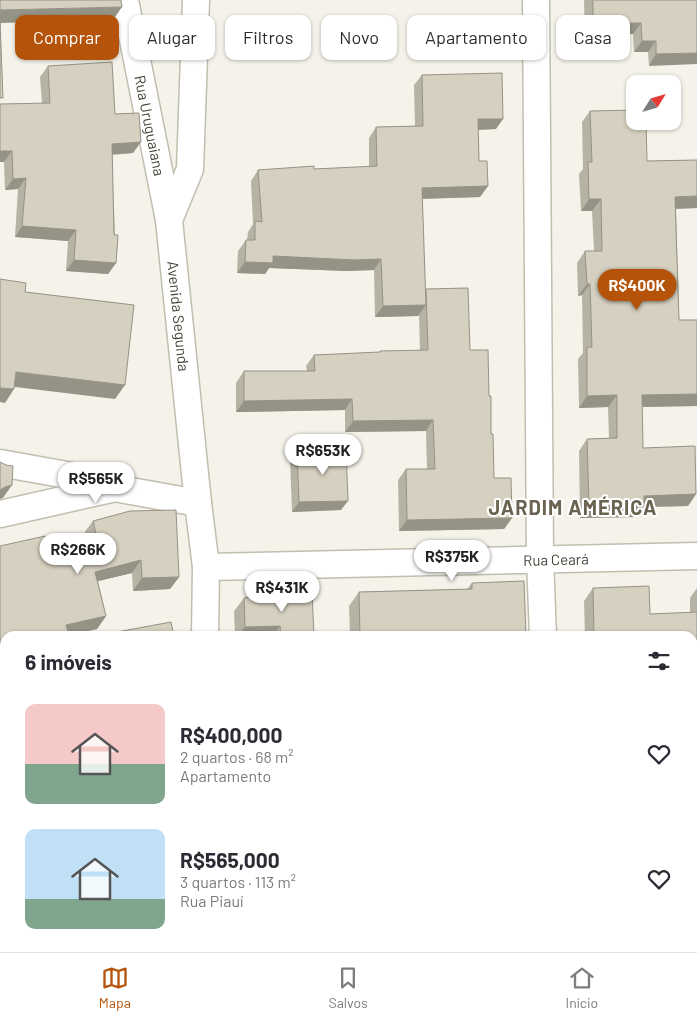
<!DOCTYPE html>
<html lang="pt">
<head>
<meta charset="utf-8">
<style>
  :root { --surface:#fff; --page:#f7f7f7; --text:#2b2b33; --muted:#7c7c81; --line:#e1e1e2; --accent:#b45309 }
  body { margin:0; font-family:Barlow,sans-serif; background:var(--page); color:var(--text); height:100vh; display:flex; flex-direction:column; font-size:19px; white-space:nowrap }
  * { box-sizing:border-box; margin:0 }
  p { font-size:16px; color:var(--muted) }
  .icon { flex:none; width:28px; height:28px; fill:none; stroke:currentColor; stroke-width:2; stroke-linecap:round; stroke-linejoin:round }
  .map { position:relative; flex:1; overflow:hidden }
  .side { position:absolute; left:0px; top:631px; width:698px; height:321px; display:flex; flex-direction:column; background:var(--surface); border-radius:15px 15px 0 0; box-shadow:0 1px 4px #0004 }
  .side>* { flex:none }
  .guide { position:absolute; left:15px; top:15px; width:668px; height:45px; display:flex; gap:10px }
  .needle { width:32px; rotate:53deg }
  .tools { position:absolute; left:626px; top:75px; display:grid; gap:10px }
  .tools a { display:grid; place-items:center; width:55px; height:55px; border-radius:10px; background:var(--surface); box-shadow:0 1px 4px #0004; font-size:25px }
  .price { position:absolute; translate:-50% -42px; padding:0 11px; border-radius:18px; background:#fff; color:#222; font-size:16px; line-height:32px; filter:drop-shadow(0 1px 2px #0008) }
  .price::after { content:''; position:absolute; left:50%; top:30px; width:15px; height:11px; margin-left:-8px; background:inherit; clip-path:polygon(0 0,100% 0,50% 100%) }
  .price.selected { background:var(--accent); color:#fff }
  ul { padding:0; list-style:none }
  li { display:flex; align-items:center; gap:15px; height:125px; padding:0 25px }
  li span { display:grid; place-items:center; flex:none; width:140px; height:100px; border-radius:10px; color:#555 }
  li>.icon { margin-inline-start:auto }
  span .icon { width:60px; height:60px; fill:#fffc; stroke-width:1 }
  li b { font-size:21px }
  h2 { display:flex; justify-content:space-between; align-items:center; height:60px; padding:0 25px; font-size:21px }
  .pill { padding:0 18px; border-radius:10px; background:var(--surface); box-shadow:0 1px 4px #0004; font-size:18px; line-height:45px }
  .pill.selected { background:var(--accent); color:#fff }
  .tab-bar { display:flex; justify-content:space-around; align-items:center; height:70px; border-top:1px solid var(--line); background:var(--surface); font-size:14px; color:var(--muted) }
  .tab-bar a { display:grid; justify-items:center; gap:2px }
  .tab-bar .selected { color:var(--accent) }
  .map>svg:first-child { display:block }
</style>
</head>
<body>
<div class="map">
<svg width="697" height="952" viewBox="0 0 697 952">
  <rect width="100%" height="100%" fill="#f4f2e9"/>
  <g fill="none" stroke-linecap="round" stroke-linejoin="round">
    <g stroke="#c2beaf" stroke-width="29">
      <g id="street">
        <path id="s1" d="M 125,0 L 169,220 L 198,503 L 206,567 L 205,636"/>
        <polyline points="536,0 540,559 543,636"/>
        <polyline points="169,220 190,169 196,0"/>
        <polyline points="0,463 67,475 114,488 198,503"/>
        <polyline points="0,514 111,489"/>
        <path id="s2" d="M 206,567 L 697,556"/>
        <polyline points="553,948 553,952"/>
        <polyline points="198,952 198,948"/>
      </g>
    </g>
    <use href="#street" stroke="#fff" stroke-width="26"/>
  </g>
  <g fill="#b7b3a4">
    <polygon points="584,0 697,0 649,66 648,52 634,52 633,34 585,35"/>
    <polygon points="48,66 115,114 133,153 112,155 116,263 108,274 66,271 68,241 15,237 18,189 5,190 4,162 42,103 40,77"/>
    <polygon points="422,75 496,129 478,130 479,161 488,186 480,197 422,199 425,290 470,350 489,396 494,478 512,518 504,529 399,531 398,480 406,469 427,469 426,431 345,432 345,410 236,412 236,383 244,371 307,371 306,366 314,355 378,353 380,351 420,351 419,315 418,316 375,317 374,270 347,271 269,268 265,274 237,273 238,251 246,240 247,240 248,232 253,224 251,181 258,170 314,169 369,167 369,138 376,127 415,126 414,85"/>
    <polygon points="590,111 647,161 697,160 697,208 676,209 679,320 697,320 697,406 642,407 643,448 696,494 688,506 643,507 636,517 580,518 579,451 587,439 609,438 608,407 579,408 578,359 583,353 582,295 578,296 577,263 585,251 594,251 592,211 581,211 579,174 583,169 582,122"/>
    <polygon points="297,450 341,510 292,512 290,460"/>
    <polygon points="93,521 179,577 170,589 133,591 132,573 98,581 106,616 97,629 69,635 5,636 5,732 0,733 0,546 49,554 87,545 84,533"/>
    <polygon points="472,583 526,636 350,636 349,606 359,592 467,589"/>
    <polygon points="593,588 650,614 690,613 690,598 697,588 697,902 692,902 692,636 585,636 584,601"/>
    <polygon points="244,598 314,636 235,636 234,611"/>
    <polygon points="385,948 446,948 443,952 385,952"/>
    <rect x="590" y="948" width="98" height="4"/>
  </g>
  <g fill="#959286">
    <polygon points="122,7 113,20 0,23 0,10"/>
    <polygon points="641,23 633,34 585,35 593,24"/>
    <polygon points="642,41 656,41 648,52 634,52"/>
    <polygon points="697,53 697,64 649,66 656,54"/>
    <polygon points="478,119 503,119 496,129 470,130"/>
    <polygon points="141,142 133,153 104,155 112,144"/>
    <polygon points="0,151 12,151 4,162 0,162"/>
    <polygon points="26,178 18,189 5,190 13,179"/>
    <polygon points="488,186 480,197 414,199 422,188"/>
    <polygon points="697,196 697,208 667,209 675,197"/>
    <polygon points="589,199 601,199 592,211 581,211"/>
    <polygon points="22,226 76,230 68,241 15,237"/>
    <polygon points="273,256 381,259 374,270 347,271 269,268 265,274 237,273 245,262"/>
    <polygon points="74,260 116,263 108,274 66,271"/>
    <polygon points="587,284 590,284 582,295 578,296"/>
    <polygon points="426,305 418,316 375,317 383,306"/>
    <polygon points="16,372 125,385 115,399 7,386"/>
    <polygon points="0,388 14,389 5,403 0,402"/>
    <polygon points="697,394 697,406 634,407 642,395"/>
    <polygon points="617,395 608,407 579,408 587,396"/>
    <polygon points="352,399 345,410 236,412 244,401"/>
    <polygon points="433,420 426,431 345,432 353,421"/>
    <polygon points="12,485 3,498 0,499 0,490 5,487"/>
    <polygon points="696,494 688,506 643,507 636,517 580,518 589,506 644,496"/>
    <polygon points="348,501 341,510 292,512 299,502"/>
    <polygon points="512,518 504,529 399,531 407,520"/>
    <polygon points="141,560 132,573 86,584 95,572"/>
    <polygon points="179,577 170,589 133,591 142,578"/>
    <polygon points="106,616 97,629 64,636 66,625"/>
    <polygon points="280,626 273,636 238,636 245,627"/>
    <polygon points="5,721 5,732 0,733 0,722"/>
    <rect x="692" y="890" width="5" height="12"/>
    <polygon points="5,913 5,924 0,925 0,914"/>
    <polygon points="392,948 446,948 443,952 389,952"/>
  </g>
  <g fill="#d5d0bf" stroke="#959286">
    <polygon points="0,0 121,0 122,7 0,10"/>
    <polygon points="593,0 697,0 697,53 656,54 656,41 642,41 641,23 593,24"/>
    <polygon points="0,21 3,98 0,98"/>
    <polygon points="112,62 115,114 139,113 141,142 112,144 114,235 118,235 116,263 74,260 76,230 22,226 26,178 13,179 12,151 0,151 0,104 50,103 48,66"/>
    <polygon points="502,73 503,119 478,119 479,161 487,161 488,186 422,188 426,305 383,306 381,259 355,260 273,256 273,263 245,262 246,240 255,240 255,221 262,222 258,170 314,166 314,169 377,166 376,127 423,126 422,75"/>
    <polygon points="635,110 635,121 646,121 647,161 697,160 697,196 675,197 679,320 697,320 697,394 642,395 643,448 695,446 696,494 644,496 644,505 589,506 587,439 617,438 617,395 587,396 587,347 592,347 590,284 587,284 585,251 602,251 601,199 589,199 588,162 592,162 590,111"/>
    <polygon points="0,279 26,283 25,292 134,305 125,385 16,372 14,389 0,388"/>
    <polygon points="468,288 470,350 488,350 489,396 491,396 491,434 493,434 494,478 511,478 512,518 407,520 406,469 435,469 433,420 353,421 352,399 244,401 244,371 315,371 314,355 380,352 380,351 428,350 426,289"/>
    <polygon points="346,449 348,501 299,502 297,450"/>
    <polygon points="0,462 6,465 13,466 12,485 5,487 0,490"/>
    <polygon points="176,510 179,577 142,578 141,560 95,572 106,616 66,625 69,636 5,636 5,721 0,722 0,546 45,536 49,554 98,542 93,521 130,511"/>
    <polygon points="524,581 526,636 360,636 359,592 472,589 472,583"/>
    <polygon points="649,586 650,614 697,612 697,890 692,890 692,636 594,636 593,588"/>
    <polygon points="312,592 314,636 281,636 280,626 245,627 244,598 265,594"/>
    <polygon points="171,622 174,636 118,636 117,632"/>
    <polygon points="5,775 5,913 0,914 0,776"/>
    <rect x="257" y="948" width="55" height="4"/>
    <polygon points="447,948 507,948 507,952 448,952"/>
    <rect x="599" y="948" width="89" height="4"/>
  </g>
  <g text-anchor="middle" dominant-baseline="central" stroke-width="4" stroke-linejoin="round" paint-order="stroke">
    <g font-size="15" fill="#474438" stroke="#fff">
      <text stroke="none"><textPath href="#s1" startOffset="128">Rua Uruguaiana</textPath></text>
      <text stroke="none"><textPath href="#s1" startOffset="321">Avenida Segunda</textPath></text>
      <text stroke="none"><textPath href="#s2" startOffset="350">Rua Ceará</textPath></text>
    </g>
    <g font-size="20" font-weight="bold" letter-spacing="1" fill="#6a6350" stroke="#fff">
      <text x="573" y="507">JARDIM AMÉRICA</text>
    </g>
  </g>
</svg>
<div class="tools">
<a><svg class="needle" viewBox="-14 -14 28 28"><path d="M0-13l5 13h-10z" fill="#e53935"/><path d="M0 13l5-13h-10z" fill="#7c7c81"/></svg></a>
</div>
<b class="price selected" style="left:637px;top:311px">R$400K</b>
<b class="price" style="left:323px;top:476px">R$653K</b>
<b class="price" style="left:96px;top:504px">R$565K</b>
<b class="price" style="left:78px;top:575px">R$266K</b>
<b class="price" style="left:452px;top:582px">R$375K</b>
<b class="price" style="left:282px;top:613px">R$431K</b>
<div class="guide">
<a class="pill selected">Comprar</a>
<a class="pill">Alugar</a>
<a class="pill">Filtros</a>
<a class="pill">Novo</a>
<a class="pill">Apartamento</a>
<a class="pill">Casa</a>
</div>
<section class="side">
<h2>6 imóveis<svg class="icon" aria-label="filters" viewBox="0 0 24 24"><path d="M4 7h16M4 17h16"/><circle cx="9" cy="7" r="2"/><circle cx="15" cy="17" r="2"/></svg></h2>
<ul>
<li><span style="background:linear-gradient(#f6c9c9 60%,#7fa58c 0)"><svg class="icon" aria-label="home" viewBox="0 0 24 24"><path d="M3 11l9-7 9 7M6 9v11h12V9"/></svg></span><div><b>R$400,000</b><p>2 quartos · 68 m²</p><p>Apartamento</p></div><svg class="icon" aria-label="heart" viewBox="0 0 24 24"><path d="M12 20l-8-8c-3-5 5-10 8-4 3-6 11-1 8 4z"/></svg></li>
<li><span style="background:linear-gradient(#bfe0f5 70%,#7fa58c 0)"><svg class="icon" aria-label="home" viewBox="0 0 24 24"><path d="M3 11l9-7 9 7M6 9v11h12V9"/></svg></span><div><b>R$565,000</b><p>3 quartos · 113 m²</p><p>Rua Piauí</p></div><svg class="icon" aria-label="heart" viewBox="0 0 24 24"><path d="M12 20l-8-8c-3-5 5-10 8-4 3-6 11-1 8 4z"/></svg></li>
</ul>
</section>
</div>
<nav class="tab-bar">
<a class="selected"><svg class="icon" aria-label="map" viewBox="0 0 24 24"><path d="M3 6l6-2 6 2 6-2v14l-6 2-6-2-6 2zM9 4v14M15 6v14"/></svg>Mapa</a>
<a><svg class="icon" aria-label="saved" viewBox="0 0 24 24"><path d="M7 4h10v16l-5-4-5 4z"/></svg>Salvos</a>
<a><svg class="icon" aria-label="home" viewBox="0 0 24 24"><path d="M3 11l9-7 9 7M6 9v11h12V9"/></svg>Início</a>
</nav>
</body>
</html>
